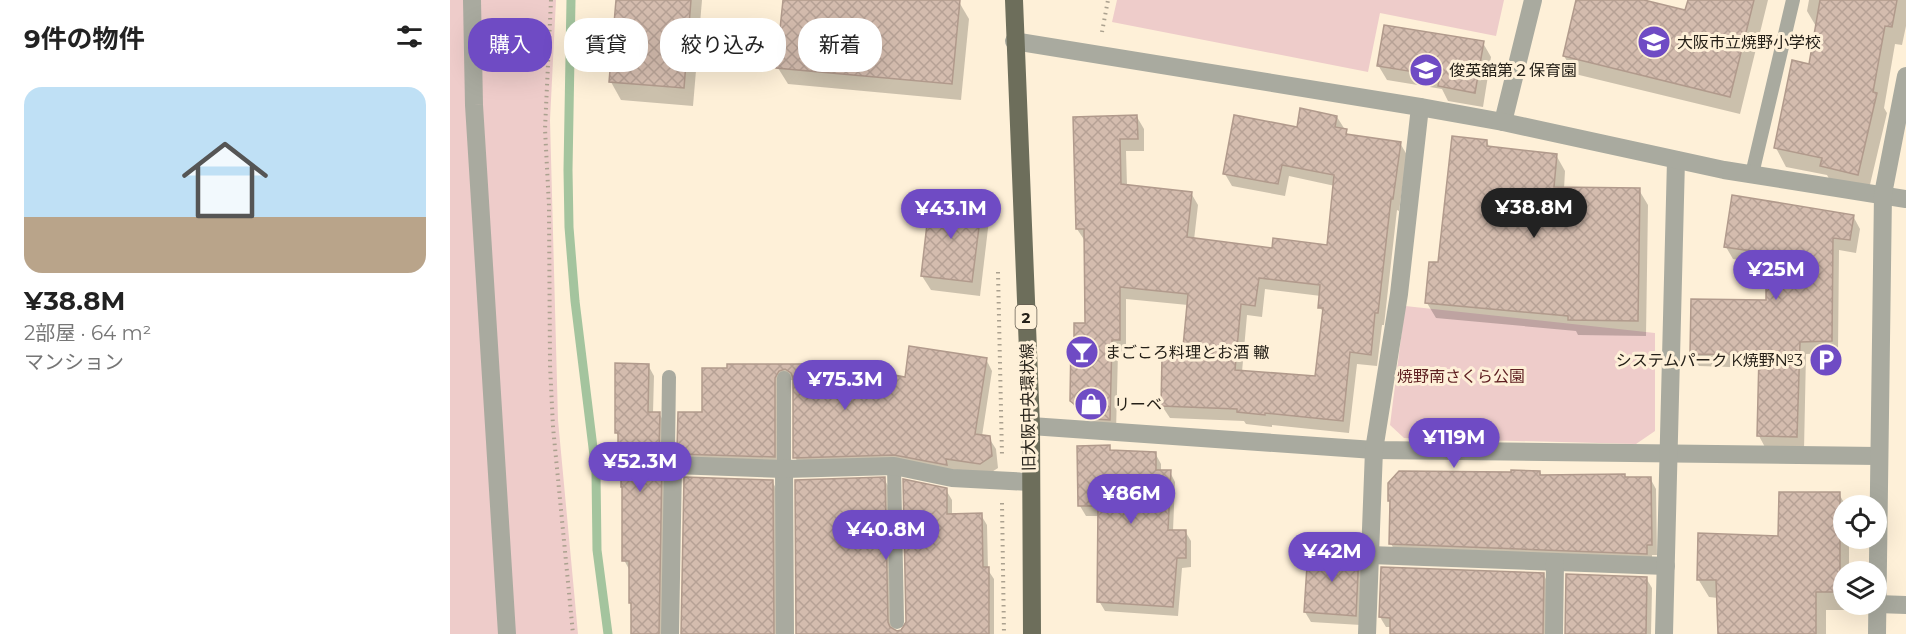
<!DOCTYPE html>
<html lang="ja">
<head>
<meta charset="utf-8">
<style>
  :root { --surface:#fff; --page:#f2f2f2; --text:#222; --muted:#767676; --line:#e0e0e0; --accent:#6f4bc4 }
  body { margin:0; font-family:Montserrat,"Noto Sans JP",sans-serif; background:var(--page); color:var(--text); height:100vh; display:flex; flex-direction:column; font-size:22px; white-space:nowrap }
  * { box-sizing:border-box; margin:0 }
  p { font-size:20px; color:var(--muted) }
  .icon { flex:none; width:33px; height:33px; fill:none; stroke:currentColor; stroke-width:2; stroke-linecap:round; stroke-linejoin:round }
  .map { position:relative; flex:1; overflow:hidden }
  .details { display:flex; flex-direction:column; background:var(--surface); width:450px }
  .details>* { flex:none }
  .hud { position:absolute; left:18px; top:18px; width:570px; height:54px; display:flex; gap:12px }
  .tools { position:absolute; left:1383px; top:495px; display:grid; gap:12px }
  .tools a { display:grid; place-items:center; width:54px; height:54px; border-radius:50%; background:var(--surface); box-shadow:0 6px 24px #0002; font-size:30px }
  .price { position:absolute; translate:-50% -51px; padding:0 14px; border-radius:21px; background:var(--accent); color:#fff; font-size:20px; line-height:39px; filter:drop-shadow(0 2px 3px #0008) }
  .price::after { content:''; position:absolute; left:50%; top:36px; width:18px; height:14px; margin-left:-9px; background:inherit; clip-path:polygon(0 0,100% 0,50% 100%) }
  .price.active { background:#222; color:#fff }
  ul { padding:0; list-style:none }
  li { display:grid; align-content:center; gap:12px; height:318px; padding:0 24px }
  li+li { border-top:2px solid var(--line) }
  li span { display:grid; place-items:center; height:186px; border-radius:18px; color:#555 }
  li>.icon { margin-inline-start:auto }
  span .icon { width:108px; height:108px; fill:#fffc; stroke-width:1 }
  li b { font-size:26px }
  h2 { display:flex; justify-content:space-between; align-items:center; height:72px; padding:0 24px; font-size:26px }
  .tag { padding:0 21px; border-radius:24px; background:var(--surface); box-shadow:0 6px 24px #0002; font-size:21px; line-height:54px }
  .tag.active { background:var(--accent); color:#fff }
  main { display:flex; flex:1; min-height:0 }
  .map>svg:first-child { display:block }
</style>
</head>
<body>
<main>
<section class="details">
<h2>9件の物件<svg class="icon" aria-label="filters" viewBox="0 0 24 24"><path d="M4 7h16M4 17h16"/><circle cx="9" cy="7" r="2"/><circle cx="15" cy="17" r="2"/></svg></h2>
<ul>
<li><span style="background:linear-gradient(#bfe0f5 70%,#b9a48a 0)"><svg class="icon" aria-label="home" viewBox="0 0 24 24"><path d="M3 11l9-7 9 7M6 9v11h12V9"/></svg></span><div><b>¥38.8M</b><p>2部屋 · 64 m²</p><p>マンション</p></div></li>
</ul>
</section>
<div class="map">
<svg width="1456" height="634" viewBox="0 0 1456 634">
  <defs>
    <pattern id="building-cross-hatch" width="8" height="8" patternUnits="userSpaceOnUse" patternTransform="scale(1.5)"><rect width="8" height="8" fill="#d4bcae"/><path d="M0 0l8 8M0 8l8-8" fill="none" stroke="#b6a195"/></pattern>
  </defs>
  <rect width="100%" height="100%" fill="#fef0d8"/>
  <g fill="#eeccca">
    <polygon points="0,0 106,0 100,120 108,420 128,634 0,634"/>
    <polygon points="667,0 1054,0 1046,36 930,13 918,72 662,22"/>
    <polygon points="955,306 1205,333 1205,431 1186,444 954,438 940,425"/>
  </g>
  <g fill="#0003" fill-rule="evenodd">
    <polygon points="168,0 252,0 243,106 171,100 161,82"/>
    <polygon points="334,0 489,0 509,2 519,19 511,100 338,84 328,68"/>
    <polygon points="1128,0 1188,0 1237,11 1239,0 1318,0 1290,114 1125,74 1114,56"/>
    <polygon points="1359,0 1456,0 1456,26 1452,45 1445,44 1434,108 1437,113 1418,193 1382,184 1377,175 1336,167 1326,148 1360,66 1367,28 1357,11"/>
    <polygon points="1033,43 1041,57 1033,107 998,101 992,89 937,80 928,65"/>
    <path d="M 687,117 L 694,129 L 694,151 L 676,151 L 677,186 L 741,193 L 748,205 L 744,240 L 823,250 L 878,246 L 885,186 L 839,176 L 835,196 L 782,186 L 775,174 L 848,129 L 887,117 L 899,136 L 950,143 L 957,155 L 949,211 L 947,210 L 934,325 L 932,325 L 927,366 L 907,364 L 899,433 L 822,425 L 822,427 L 796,424 L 794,421 L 720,418 L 712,406 L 733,359 L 738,305 L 676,299 L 676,352 L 668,352 L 666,432 L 652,431 L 629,414 L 621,401 L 636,324 L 635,241 L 627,229 L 625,118 ZM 815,289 L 871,296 L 870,307 L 874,314 L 867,378 L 792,372 L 797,315 L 812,317 Z"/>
    <polygon points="1037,142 1040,148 1106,155 1115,171 1114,189 1189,190 1198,205 1196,336 1128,335 1126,331 986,318 977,303 989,264"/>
    <polygon points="531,206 539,220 530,296 481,290 472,276"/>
    <polygon points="1403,216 1410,229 1406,253 1389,250 1388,353 1356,354 1354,450 1316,449 1309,436 1310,368 1249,366 1241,353 1318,302 1318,265 1283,259 1276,247"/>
    <polygon points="536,359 542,371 532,436 539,438 546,449 548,468 537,475 351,468 345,457 345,381 342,380 335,382 331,468 237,465 230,453 254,413 254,370 401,365 403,368 456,379"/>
    <polygon points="198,365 204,376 203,413 209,413 215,424 214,462 218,474 214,634 183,634 180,571 174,560 172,458 169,453 170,439 166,432"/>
    <polygon points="659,447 662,452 705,453 711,464 711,471 720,472 725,482 723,531 735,531 741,541 741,567 732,568 728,616 655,611 649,601 650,516 636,516 630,506"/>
    <polygon points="1090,472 1092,476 1174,476 1176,478 1200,478 1206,489 1207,555 1202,555 1202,564 947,554 941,544 939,484"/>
    <polygon points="434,479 440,489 443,631 446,633 453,631 458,622 496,490 502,500 502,515 531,515 537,525 538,570 544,579 544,634 348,634"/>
    <polygon points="322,481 328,492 329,634 233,634"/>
    <polygon points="1389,494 1396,506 1394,506 1394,538 1399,538 1399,572 1394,572 1394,604 1399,604 1399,610 1376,610 1376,634 1269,634 1268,598 1259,597 1248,579 1330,537"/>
    <polygon points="908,555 914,565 911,625 861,622 855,612"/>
    <polygon points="1093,574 1099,584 1098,634 942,634 942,627 936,627 930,617"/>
    <polygon points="1196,578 1202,588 1201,634 1117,634"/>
  </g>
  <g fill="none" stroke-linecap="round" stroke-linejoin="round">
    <polyline stroke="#a4c49e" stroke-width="9" points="121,0 118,170 119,227 125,301 146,472 147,550 158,634"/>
  </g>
  <g fill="url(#building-cross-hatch)" stroke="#b19a8c" stroke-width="1.5" fill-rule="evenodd">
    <polygon points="166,0 241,0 234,88 159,82"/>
    <polygon points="333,0 510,0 502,84 326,68"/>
    <polygon points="1126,0 1194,0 1235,10 1238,0 1304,0 1280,97 1113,56"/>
    <polygon points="1370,0 1447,0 1442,27 1435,26 1423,92 1427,93 1408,175 1370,166 1372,158 1324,148 1342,60 1359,64"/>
    <polygon points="934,25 1034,41 1025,93 988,86 990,76 927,66"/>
    <path d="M 850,108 L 887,116 L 885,127 L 897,129 L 896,134 L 951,142 L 943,199 L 941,199 L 928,313 L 925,313 L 921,355 L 900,352 L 893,421 L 815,413 L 815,415 L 787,412 L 787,409 L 711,406 L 712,357 L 732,357 L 738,294 L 670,287 L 670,340 L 662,340 L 660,420 L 644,419 L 620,401 L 621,341 L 624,341 L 624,323 L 635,323 L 634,229 L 626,229 L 623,117 L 687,115 L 688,139 L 670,139 L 671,184 L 742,192 L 737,237 L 822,248 L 823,238 L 877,245 L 884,175 L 832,165 L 828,184 L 773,174 L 784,115 L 847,127 ZM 809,278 L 870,285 L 868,308 L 873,308 L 865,376 L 785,370 L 791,304 L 805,306 Z"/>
    <polygon points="1002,136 1037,140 1037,146 1107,154 1104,187 1190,188 1188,321 1118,320 1118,316 975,303 979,262 988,262"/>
    <polygon points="1282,195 1404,215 1400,240 1383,238 1382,341 1350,342 1347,437 1307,436 1309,355 1240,354 1241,299 1316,300 1316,253 1274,247"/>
    <polygon points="480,198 532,204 522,282 471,276"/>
    <polygon points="459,346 537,358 525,434 540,436 542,456 530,464 496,459 497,465 444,455 343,458 343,378 341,373 335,369 329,371 325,378 325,457 229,454 227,449 228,412 252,412 252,368 277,368 277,364 402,364 402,367 455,377"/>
    <polygon points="165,363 199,364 198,412 210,412 209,450 212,462 209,634 181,634 181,603 179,603 179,561 172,561 172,487 171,487 171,454 168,453 168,433 165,433"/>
    <polygon points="660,445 660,450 706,452 706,470 721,470 718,530 736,530 736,558 727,558 723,607 647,602 648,506 628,506 627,446"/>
    <polygon points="1061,470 1090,471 1090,475 1175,474 1175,477 1201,477 1202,545 1197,545 1197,554 939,544 940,501 938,501 938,483 949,471 1061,472"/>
    <polygon points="234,477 323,480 324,634 231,634"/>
    <polygon points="435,477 438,622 440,627 447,631 451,630 456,622 453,479 497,488 497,514 532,513 533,567 539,567 539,634 346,634 345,480"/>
    <polygon points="1329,492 1390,492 1390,592 1366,592 1366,634 1268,634 1266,580 1247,580 1248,533 1328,536"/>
    <polygon points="858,550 909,553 906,616 854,612"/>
    <polygon points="931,567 1094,573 1093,634 940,634 940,618 929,617"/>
    <polygon points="1116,574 1197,577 1196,634 1115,634"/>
  </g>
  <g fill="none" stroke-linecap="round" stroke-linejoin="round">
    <g stroke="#aba18f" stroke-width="4" stroke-dasharray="1.5 4.5" stroke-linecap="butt">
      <polyline points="101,0 95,129 99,206 100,365 103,427 123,634"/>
      <polyline points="652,32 658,0"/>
      <polyline points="548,272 552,456"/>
      <polyline points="552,503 554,634"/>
    </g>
    <g stroke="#a9aa9f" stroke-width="14">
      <polyline points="1302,174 1343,0"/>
      <polyline points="219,377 218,450 223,465"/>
      <polyline points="334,378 334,469"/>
      <polyline points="444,466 447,622"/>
    </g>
    <polyline stroke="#a9aa9f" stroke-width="18" points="22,0 24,105 57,634"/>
    <g stroke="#a9aa9f" stroke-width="18">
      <polyline points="1053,122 1083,0"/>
      <polyline points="581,426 924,450 1428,456"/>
      <polyline points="334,469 335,634"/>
      <polyline points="920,555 1216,566"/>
      <polyline points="1427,604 1456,605"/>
      <polyline points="220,634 223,465 334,469 444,466 502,478 580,482"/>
      <polyline points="917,634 924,450 949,294 970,107"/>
      <polyline points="1104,634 1105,562"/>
      <polyline points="1214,634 1226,160"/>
    </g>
    <g stroke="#a9aa9f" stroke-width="18">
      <polyline points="564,41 970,107 1053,122 1274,170 1456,199"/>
      <polyline points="1427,634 1433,194 1456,76"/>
    </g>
    <polyline stroke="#6d6e5b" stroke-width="18" points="564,0 581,426 582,634"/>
  </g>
  <defs>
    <g id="school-disc" transform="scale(1.725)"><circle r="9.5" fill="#6f4bc4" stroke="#fef0d8"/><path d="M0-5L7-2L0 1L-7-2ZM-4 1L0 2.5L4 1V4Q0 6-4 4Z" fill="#fff"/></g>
    <g id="bar-disc" transform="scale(1.725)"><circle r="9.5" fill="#6f4bc4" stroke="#fef0d8"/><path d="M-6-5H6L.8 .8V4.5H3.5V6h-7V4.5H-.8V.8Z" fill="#fff"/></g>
    <g id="parking-disc" transform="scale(1.725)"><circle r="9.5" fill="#6f4bc4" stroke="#fef0d8"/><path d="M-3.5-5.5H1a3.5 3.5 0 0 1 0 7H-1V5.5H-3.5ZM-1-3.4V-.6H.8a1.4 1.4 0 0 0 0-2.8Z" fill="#fff"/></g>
    <g id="shop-disc" transform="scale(1.725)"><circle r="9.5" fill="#6f4bc4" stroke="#fef0d8"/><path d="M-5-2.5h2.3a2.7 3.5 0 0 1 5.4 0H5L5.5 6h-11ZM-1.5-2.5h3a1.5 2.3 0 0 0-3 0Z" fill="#fff"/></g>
  </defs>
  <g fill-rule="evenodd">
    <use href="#school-disc" x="1204" y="42"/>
    <use href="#school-disc" x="976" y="70"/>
    <use href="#bar-disc" x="632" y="352"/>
    <use href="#parking-disc" x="1376" y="360"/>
    <use href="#shop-disc" x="641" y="404"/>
  </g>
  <g text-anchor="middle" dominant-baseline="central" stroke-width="6" stroke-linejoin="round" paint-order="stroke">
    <rect fill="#fef0d8" stroke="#665e52" stroke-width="1.5" x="565.5" y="305" width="21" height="24" rx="4.5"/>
    <g font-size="15" font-weight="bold" fill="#252018">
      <text x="576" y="317">2</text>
    </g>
    <g font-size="16" fill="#252018" stroke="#fef0d8" text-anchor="start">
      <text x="1227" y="42">大阪市立焼野小学校</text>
      <text x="999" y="70">俊英舘第２保育園</text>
      <text x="655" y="352">まごころ料理とお酒 轍</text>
      <text x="1353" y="360" text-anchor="end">システムパーク K焼野№3</text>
      <text x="664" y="404">リーベ</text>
    </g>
    <g font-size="16" fill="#5f2022" stroke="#fef0d8">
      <text x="1011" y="376">焼野南さくら公園</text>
    </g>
    <g font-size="16" fill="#252018" stroke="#fef0d8">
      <text transform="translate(578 407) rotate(-91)">旧大阪中央環状線</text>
    </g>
  </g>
</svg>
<div class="tools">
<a><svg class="icon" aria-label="locate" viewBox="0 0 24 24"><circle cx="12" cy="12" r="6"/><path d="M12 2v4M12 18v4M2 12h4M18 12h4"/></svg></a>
<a><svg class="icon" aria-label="layers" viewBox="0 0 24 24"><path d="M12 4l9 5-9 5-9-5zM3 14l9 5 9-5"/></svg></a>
</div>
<b class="price active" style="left:1084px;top:239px">¥38.8M</b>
<b class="price" style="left:501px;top:240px">¥43.1M</b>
<b class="price" style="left:1326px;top:301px">¥25M</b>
<b class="price" style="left:395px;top:411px">¥75.3M</b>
<b class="price" style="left:1004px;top:469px">¥119M</b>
<b class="price" style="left:190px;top:493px">¥52.3M</b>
<b class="price" style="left:681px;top:525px">¥86M</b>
<b class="price" style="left:436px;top:561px">¥40.8M</b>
<b class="price" style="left:882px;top:583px">¥42M</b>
<div class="hud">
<a class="tag active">購入</a>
<a class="tag">賃貸</a>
<a class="tag">絞り込み</a>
<a class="tag">新着</a>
</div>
</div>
</main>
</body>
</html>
